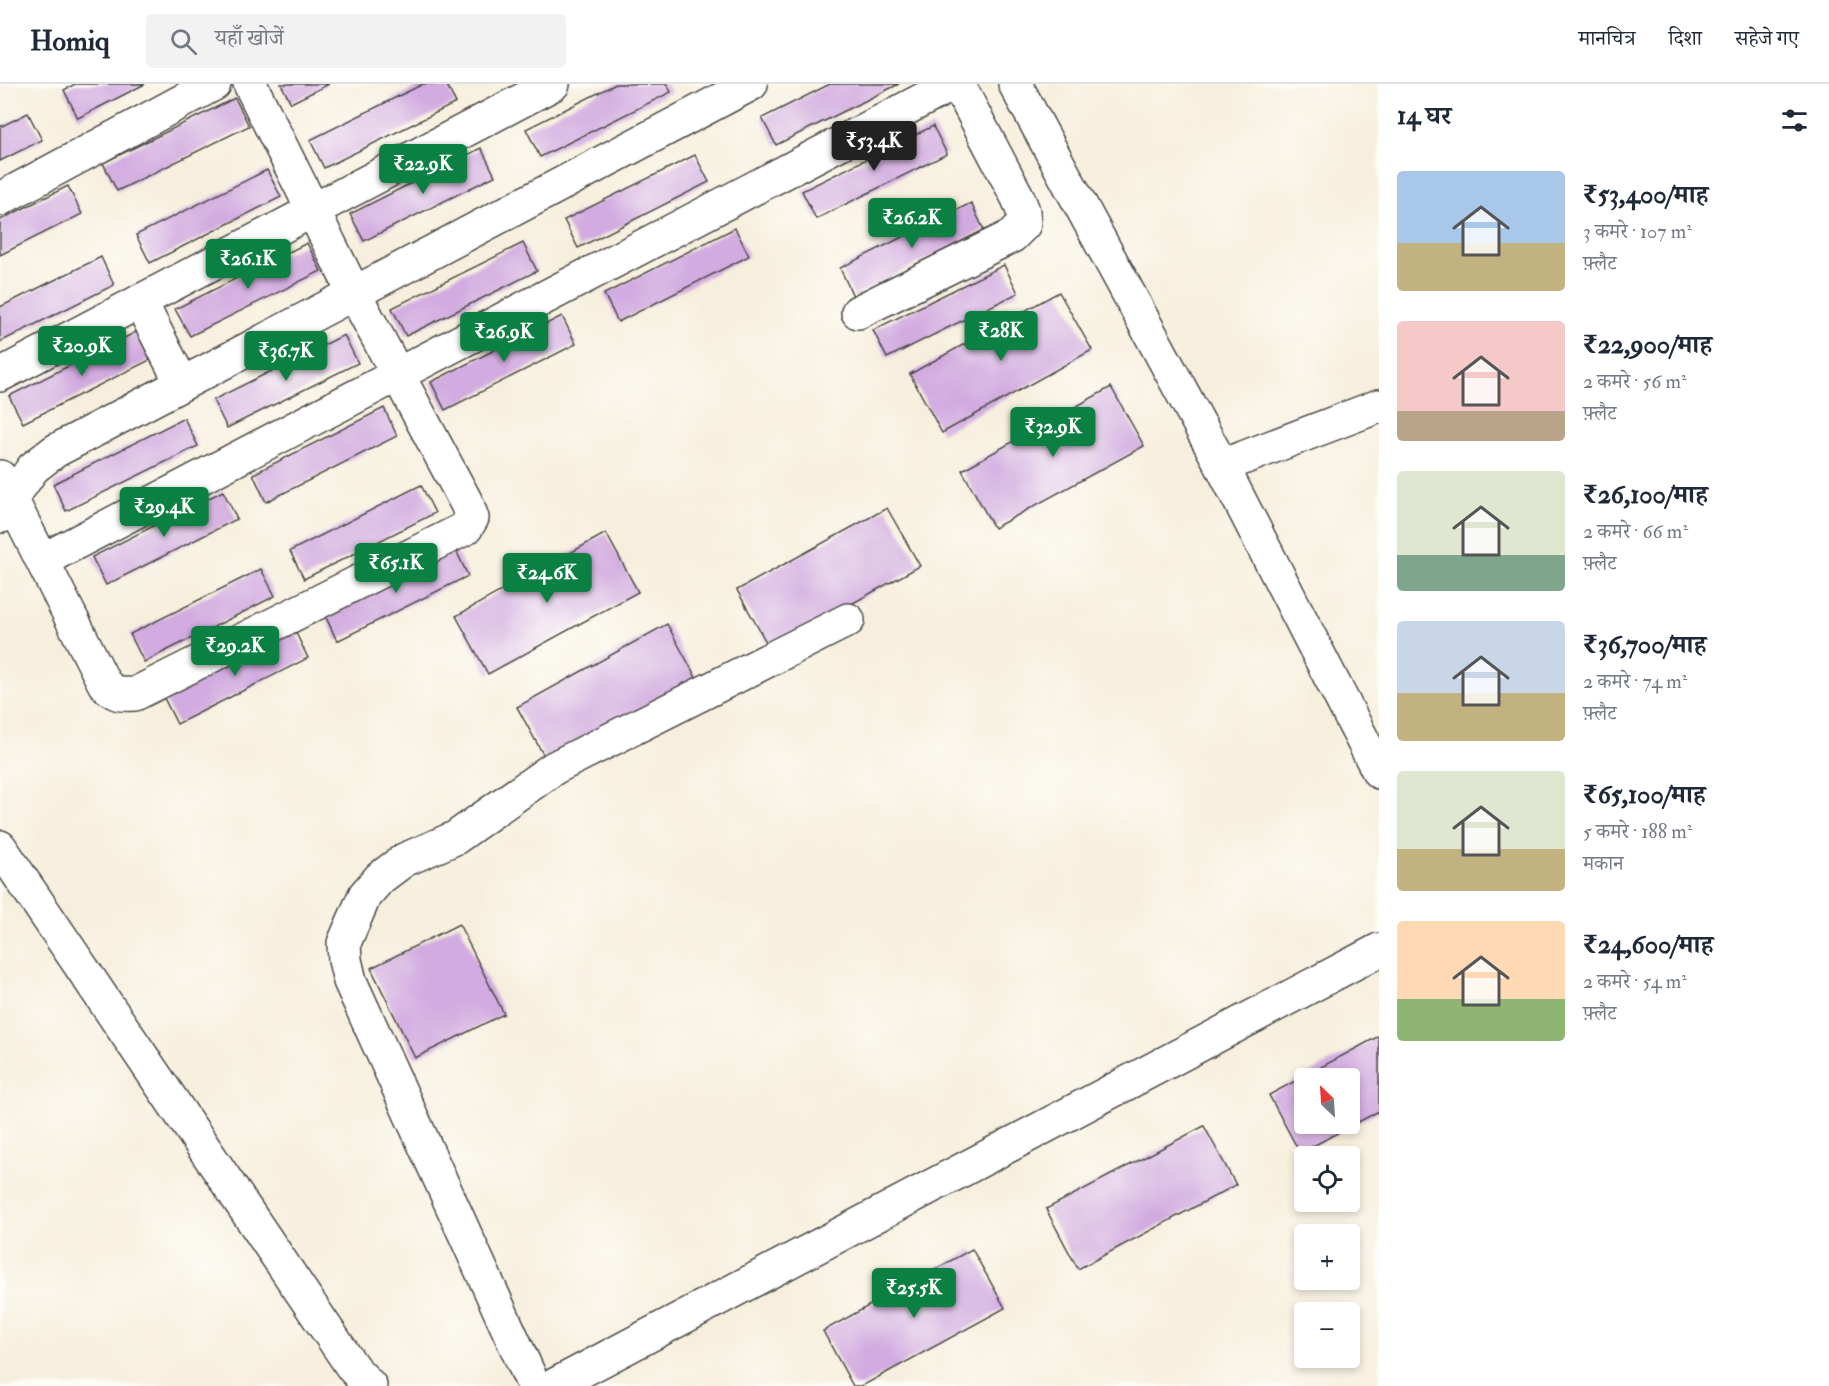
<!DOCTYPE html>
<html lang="hi">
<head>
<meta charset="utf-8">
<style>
  :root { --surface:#fff; --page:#f2f2f3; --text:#1f2937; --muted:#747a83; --line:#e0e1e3; --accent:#0b8043 }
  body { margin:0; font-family:"IM FELL Double Pica","Noto Serif Devanagari",serif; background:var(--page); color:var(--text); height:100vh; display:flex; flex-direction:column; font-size:22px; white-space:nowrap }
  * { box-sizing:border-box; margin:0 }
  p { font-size:20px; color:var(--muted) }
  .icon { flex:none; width:33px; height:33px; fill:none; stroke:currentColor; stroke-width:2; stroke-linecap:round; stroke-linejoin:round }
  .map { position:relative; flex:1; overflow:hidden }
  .drawer { display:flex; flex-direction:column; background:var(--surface); width:450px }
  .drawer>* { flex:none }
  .needle { width:39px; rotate:335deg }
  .controls { position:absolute; left:1294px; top:984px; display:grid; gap:12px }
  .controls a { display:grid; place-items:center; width:66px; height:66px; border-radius:6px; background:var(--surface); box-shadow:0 3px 9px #0003; font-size:30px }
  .price { position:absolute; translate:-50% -51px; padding:0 14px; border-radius:6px; background:var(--accent); color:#fff; font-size:20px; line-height:39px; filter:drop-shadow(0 2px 3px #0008) }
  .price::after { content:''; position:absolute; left:50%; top:36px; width:18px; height:14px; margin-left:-9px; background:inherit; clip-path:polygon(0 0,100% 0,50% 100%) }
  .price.selected { background:#222; color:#fff }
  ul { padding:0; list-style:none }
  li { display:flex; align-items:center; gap:18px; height:150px; padding:0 18px }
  li span { display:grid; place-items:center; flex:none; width:168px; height:120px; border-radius:6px; color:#555 }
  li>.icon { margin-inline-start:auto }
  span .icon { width:72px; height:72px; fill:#fffc; stroke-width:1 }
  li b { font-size:26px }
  h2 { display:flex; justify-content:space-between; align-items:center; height:72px; padding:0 18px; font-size:26px }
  header { display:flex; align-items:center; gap:36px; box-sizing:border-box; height:84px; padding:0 30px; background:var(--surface); border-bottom:2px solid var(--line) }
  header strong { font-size:28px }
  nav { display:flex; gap:33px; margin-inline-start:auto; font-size:21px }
  .search { width:420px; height:54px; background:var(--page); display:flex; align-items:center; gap:15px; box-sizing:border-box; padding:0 21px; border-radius:6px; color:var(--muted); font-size:22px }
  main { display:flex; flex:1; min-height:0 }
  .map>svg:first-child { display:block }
</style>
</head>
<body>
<header>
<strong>Homiq</strong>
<div class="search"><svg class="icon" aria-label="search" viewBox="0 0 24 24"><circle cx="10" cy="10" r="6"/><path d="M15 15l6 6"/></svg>यहाँ खोजें</div>
<nav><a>मानचित्र</a><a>दिशा</a><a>सहेजे गए</a></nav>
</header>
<main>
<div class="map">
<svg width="1379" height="1302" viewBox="0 0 1379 1302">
  <rect width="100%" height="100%" fill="#fdfcf7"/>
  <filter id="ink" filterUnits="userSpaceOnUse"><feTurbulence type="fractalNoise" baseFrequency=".0167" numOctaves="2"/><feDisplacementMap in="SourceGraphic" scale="12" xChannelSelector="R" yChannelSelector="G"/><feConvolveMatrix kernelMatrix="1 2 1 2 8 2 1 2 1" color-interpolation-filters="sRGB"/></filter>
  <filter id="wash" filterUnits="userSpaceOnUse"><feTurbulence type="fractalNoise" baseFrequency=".008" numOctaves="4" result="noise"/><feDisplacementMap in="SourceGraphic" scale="24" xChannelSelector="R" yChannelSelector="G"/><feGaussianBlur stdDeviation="1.35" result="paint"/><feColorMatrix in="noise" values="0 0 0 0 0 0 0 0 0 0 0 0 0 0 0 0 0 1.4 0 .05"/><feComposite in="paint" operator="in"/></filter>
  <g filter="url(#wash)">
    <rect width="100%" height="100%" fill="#f7efdd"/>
    <g id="blocks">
      <g fill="#d2abe0" fill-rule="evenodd">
        <polygon points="75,0 145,0 78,34 64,6"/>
        <polygon points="281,0 329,0 291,19"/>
        <polygon points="423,0 446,0 456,19 324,84 310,56"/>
        <polygon points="616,0 667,0 671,8 540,73 526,45"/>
        <polygon points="830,0 899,0 776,61 762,34"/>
        <polygon points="235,14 249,42 117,107 103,79"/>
        <polygon points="28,29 42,56 0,77 0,43"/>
        <polygon points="933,42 947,70 816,135 802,107"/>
        <polygon points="481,64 495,92 364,157 350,130"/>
        <polygon points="695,71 709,98 578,164 564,136"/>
        <polygon points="267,86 281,113 150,179 136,151"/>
        <polygon points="68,102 82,130 0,171 0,136"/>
        <polygon points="971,119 984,146 853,212 840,184"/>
        <polygon points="735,144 749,172 618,238 604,210"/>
        <polygon points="307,159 321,187 190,252 175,225"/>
        <polygon points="523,159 537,187 406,252 392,224"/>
        <polygon points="101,173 114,201 0,258 0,223"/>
        <polygon points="1004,181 1018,209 887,274 873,246"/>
        <polygon points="1059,208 1092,266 942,349 910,290"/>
        <polygon points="562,232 576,260 445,326 431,298"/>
        <polygon points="140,246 154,274 23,339 9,312"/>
        <polygon points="344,251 358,279 227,344 213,316"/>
        <polygon points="1111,303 1144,362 994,444 962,386"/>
        <polygon points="384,324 397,352 266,418 253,390"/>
        <polygon points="184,334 198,362 66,427 53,400"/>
        <polygon points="421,401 435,429 304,495 290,467"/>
        <polygon points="223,407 237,435 106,501 92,473"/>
        <polygon points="887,424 920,482 770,565 737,506"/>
        <polygon points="606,449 638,508 488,590 456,532"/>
        <polygon points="455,464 468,492 337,557 324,529"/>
        <polygon points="261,485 275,512 144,578 130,550"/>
        <polygon points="667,540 699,599 549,681 517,623"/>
        <polygon points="295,547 308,574 177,640 163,612"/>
        <polygon points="459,840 504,930 415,974 371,884"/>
        <path d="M 1379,952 L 1379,1027 L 1300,1069 L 1269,1011 ZM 1305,994 L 1350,994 L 1350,1040 L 1305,1040 Z"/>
        <polygon points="1204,1042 1236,1101 1078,1185 1046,1125"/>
        <polygon points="972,1165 1005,1224 862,1302 853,1302 823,1247"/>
      </g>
    </g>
  </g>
  <g filter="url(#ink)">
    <use href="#blocks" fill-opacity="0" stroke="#4a4846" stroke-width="1.5"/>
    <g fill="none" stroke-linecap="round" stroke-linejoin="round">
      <g stroke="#4a4846" stroke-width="36">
        <g id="minor">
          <polyline points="1015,0 1222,382 1379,688"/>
          <polyline points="0,115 214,0"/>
          <polyline points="140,217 182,300"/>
          <polyline points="858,228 1012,152 1024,140 1023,127 1018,114 958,0"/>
          <polyline points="0,291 553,0"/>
          <polyline points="1222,382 1379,322"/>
          <path d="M 0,393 L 104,599 C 115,611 120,611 135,610 L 466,444 L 472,434 L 467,420 L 354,209 L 250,0"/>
          <polyline points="2,432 19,404 33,384 55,367 751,0"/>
          <polyline points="43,476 953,0"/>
          <polyline points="0,763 353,1284 370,1302"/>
          <polyline points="534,1302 350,897 345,876 344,859 365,811 380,794 404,776 455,754 554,684 848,536"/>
          <polyline points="553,1302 1379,866"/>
        </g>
      </g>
      <use href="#minor" stroke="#fff" stroke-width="33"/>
    </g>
  </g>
</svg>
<div class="controls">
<a><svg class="needle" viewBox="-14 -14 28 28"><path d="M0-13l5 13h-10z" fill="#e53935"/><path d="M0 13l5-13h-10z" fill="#747a83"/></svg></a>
<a><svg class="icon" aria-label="locate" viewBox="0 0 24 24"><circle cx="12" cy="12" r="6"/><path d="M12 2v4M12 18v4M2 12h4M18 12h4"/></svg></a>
<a>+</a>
<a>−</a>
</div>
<b class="price selected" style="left:874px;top:88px">₹53.4K</b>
<b class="price" style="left:423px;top:111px">₹22.9K</b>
<b class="price" style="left:912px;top:165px">₹26.2K</b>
<b class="price" style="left:248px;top:206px">₹26.1K</b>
<b class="price" style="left:1001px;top:278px">₹28K</b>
<b class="price" style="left:504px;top:279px">₹26.9K</b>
<b class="price" style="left:82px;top:293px">₹20.9K</b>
<b class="price" style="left:286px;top:298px">₹36.7K</b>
<b class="price" style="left:1053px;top:374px">₹32.9K</b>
<b class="price" style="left:164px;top:454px">₹29.4K</b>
<b class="price" style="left:396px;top:510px">₹65.1K</b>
<b class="price" style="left:547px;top:520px">₹24.6K</b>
<b class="price" style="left:235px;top:593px">₹29.2K</b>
<b class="price" style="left:914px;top:1235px">₹25.5K</b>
</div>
<section class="drawer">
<h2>14 घर<svg class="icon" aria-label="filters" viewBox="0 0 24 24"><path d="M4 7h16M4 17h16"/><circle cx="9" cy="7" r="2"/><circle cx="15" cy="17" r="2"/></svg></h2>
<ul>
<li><span style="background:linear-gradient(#a9c7e8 60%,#c2b280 0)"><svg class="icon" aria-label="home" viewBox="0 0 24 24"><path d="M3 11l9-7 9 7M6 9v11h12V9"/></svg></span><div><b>₹53,400/माह</b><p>3 कमरे · 107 m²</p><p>फ़्लैट</p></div></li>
<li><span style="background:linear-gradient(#f6c9c9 75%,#b9a48a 0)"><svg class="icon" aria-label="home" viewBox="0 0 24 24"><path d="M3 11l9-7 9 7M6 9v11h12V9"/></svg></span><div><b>₹22,900/माह</b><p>2 कमरे · 56 m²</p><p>फ़्लैट</p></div></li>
<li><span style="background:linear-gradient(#dfe7d0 70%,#7fa58c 0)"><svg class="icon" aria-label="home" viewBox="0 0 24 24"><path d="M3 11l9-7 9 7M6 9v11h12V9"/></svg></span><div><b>₹26,100/माह</b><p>2 कमरे · 66 m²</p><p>फ़्लैट</p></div></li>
<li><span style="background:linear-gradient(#c9d6e8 60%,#c2b280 0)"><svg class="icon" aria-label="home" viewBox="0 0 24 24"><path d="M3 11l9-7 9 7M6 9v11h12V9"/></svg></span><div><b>₹36,700/माह</b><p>2 कमरे · 74 m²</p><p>फ़्लैट</p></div></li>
<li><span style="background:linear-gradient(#dfe7d0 65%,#c2b280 0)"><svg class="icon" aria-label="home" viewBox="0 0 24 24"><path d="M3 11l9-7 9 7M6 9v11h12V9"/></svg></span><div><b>₹65,100/माह</b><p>5 कमरे · 188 m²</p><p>मकान</p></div></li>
<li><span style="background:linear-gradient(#ffd9b3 65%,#8fb573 0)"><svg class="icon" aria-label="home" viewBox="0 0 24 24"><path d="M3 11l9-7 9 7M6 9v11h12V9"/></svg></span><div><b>₹24,600/माह</b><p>2 कमरे · 54 m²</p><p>फ़्लैट</p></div></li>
</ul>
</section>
</main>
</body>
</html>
